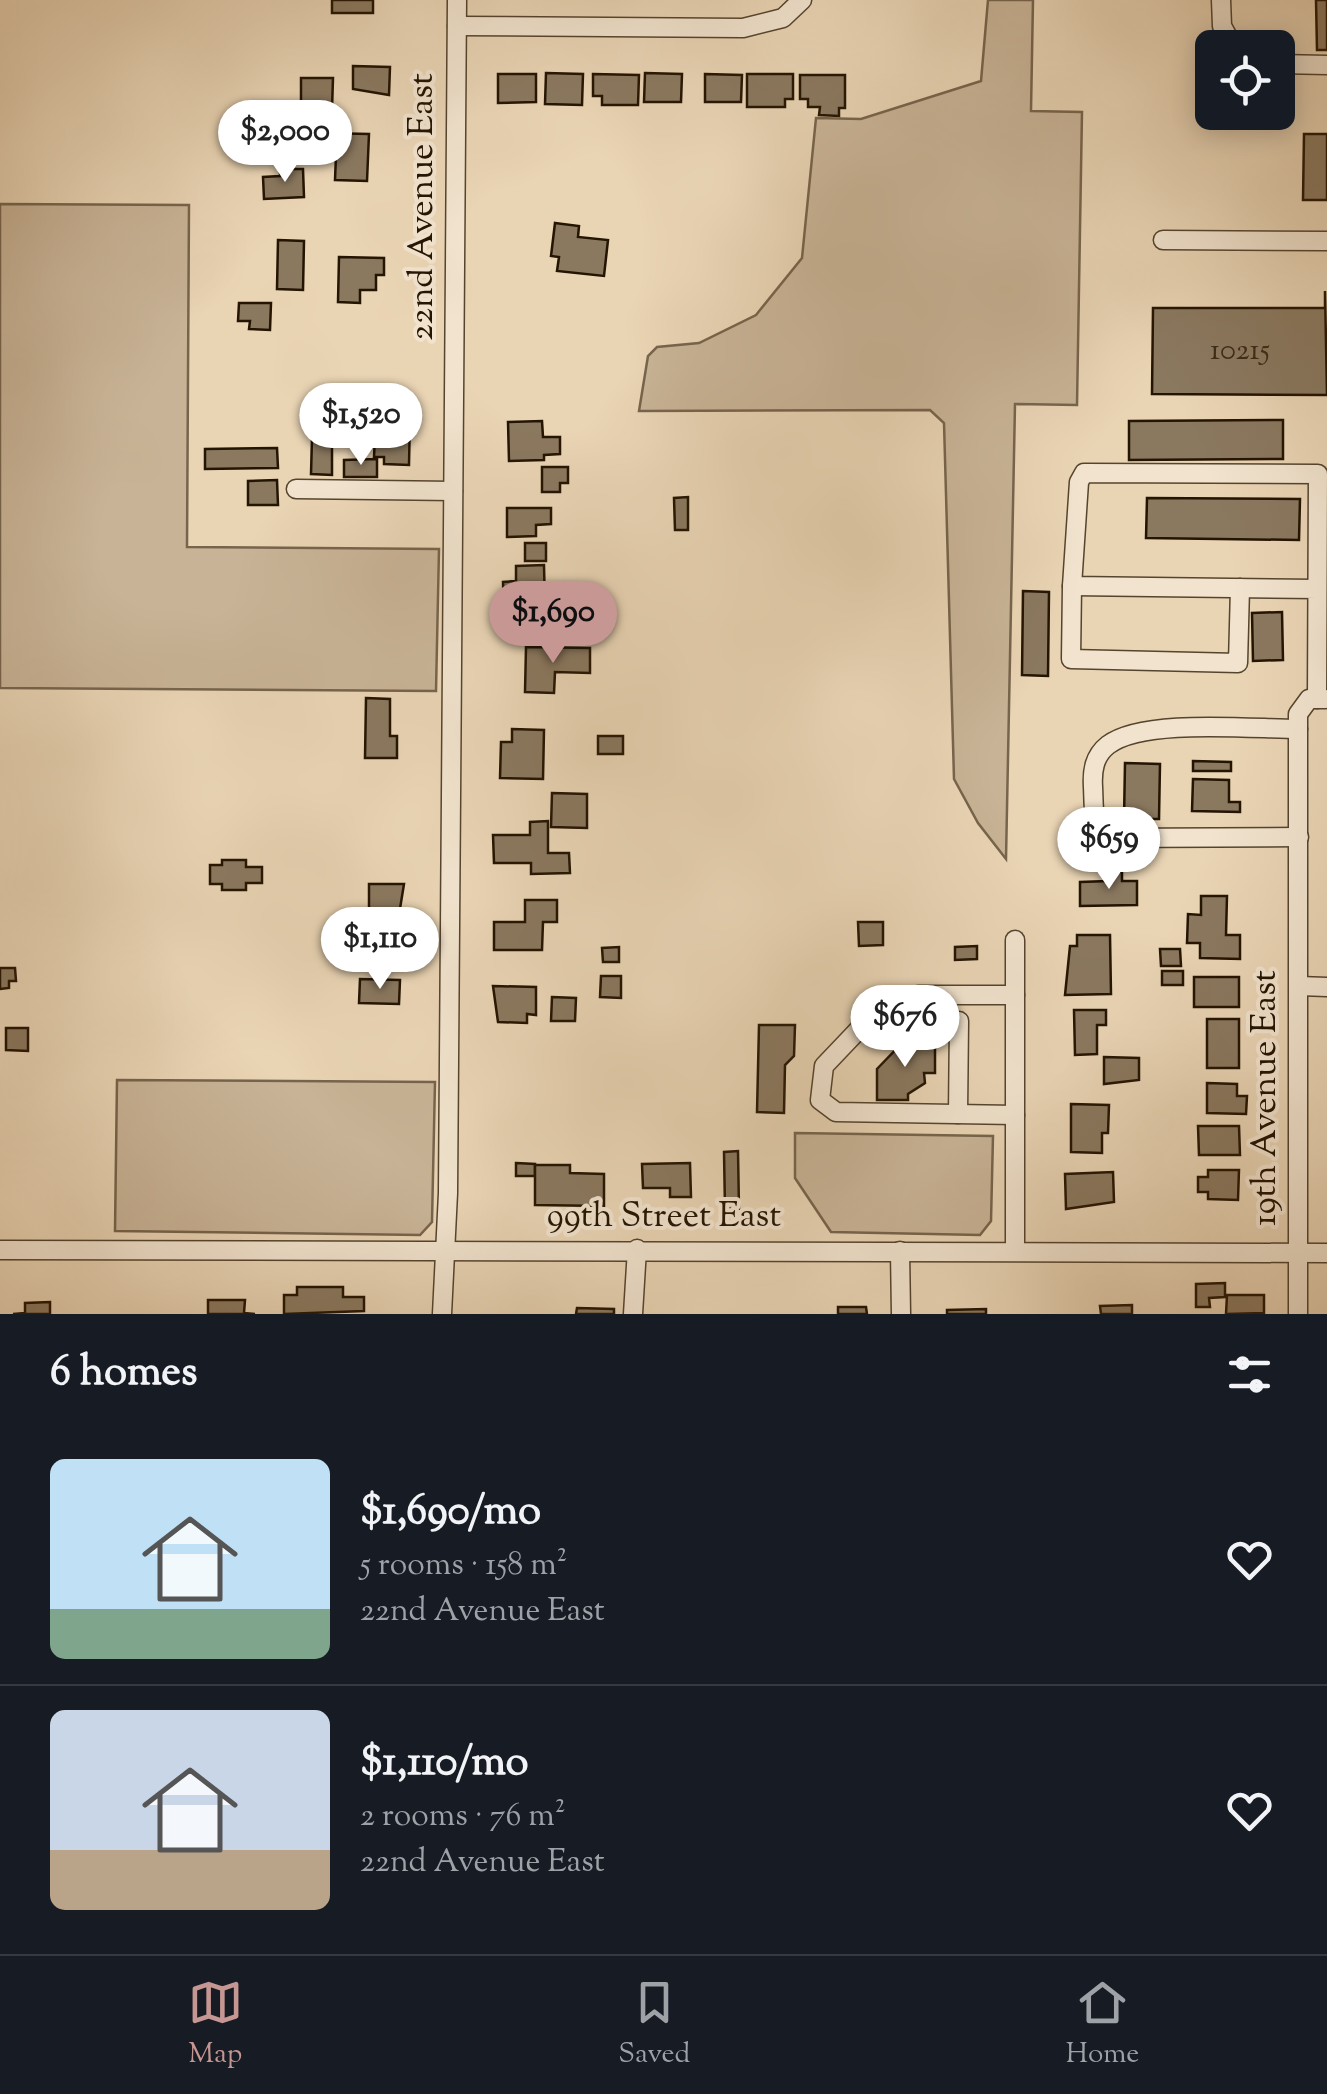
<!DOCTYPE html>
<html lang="en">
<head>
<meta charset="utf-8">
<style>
  :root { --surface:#171b24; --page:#242831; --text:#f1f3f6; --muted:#9ea1a6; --line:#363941; --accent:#c59692 }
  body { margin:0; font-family:"Sorts Mill Goudy",serif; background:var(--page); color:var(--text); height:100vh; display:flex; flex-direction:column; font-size:38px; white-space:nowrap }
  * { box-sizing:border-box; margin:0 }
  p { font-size:32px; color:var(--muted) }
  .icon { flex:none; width:55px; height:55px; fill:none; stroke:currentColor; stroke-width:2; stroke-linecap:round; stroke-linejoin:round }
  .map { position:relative; height:1314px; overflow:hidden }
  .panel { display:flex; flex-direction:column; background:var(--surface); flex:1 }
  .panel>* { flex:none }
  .tools { position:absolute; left:1195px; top:30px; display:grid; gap:20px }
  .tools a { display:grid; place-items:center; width:100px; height:100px; border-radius:15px; background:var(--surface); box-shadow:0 5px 25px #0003; font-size:50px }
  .price { position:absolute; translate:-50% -85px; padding:0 22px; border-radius:35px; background:#fff; color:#222; font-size:32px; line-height:65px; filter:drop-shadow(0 2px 5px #0008) }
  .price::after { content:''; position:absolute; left:50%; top:60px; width:30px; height:22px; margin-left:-15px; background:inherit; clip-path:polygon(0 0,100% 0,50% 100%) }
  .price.active { background:var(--accent); color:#111 }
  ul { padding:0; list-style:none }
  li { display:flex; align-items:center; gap:30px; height:250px; padding:0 50px }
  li+li { border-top:2px solid var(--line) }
  li span { display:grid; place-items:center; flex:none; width:280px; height:200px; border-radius:15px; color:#555 }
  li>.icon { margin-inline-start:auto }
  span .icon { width:120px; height:120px; fill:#fffc; stroke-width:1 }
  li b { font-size:42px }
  h2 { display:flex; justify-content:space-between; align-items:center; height:120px; padding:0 50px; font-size:42px }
  .tabs { display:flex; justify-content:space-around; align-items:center; height:140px; border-top:2px solid var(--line); background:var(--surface); font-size:28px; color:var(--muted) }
  .tabs a { display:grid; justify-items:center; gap:5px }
  .tabs .active { color:var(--accent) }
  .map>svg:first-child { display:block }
</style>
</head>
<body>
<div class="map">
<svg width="1327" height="1314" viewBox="0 0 1327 1314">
  <rect width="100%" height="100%" fill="#e9d4b4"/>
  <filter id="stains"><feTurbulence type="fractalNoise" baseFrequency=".002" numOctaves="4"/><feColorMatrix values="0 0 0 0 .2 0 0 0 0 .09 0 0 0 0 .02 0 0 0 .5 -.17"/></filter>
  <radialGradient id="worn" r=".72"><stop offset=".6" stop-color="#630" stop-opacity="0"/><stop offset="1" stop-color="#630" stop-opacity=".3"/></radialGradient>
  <g fill="#c8b396" stroke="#76644c" stroke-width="2.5">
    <polygon points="988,0 1033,0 1031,111 1082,112 1077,405 1015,404 1006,859 978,823 954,779 944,423 930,410 639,411 648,356 657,347 699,343 756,315 802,258 816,118 861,119 981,81"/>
    <polygon points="0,204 189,205 187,547 439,549 436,691 0,688"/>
    <polygon points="117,1080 435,1082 432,1222 420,1235 115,1231"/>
    <polygon points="795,1133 993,1136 991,1221 980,1235 831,1232 795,1178"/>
  </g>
  <g fill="#8a785f" stroke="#241402" stroke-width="2.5">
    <rect x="332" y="0" width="41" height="13"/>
    <polygon points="1316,0 1327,0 1327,50 1317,50"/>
    <polygon points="353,66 390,67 389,95 353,89"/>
    <polygon points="546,73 583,74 582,105 545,104"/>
    <polygon points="645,73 682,74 681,102 644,102"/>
    <polygon points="498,74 536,74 536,102 498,103"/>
    <polygon points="593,74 639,75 638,105 602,105 602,96 593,96"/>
    <polygon points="705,74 742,75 741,102 705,102"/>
    <polygon points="747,74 793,74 793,99 785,99 785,107 747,107"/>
    <polygon points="800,75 845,75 845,108 839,108 839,116 819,115 820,107 808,107 808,99 800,99"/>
    <polygon points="301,78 333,78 332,110 301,109"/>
    <polygon points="323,133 369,134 367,181 335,180 336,155 323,155"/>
    <polygon points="1304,134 1327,134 1327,200 1303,200"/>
    <polygon points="280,169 303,169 304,197 264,199 263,177 280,176"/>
    <polygon points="555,223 579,226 578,237 608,240 604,276 557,271 559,257 551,256"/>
    <polygon points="278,240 304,241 303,290 277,289"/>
    <polygon points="339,257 384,258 384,275 376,275 376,290 360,290 360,303 338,302"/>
    <polygon points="1325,291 1327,395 1152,394 1153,308 1325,308"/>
    <polygon points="239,303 271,303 270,330 249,329 250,321 238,321"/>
    <polygon points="376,416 410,417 409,465 384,464 384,457 374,457"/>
    <polygon points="1283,420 1283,459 1129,460 1129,421"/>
    <polygon points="542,421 543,437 560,437 560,454 544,455 544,460 509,461 508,422"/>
    <polygon points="312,438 332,439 332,475 311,474"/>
    <polygon points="277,448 278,468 205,469 205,449"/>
    <polygon points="377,459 377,477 344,477 344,460"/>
    <polygon points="542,467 568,467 568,483 560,483 560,492 542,492"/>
    <polygon points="277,480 278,505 248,505 248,481"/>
    <polygon points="688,497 688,530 675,530 674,498"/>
    <polygon points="1147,498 1300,499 1299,540 1146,538"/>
    <polygon points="507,508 551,508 551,524 536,525 536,536 507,537"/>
    <rect x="525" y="543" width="21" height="18"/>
    <polygon points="544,565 545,608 504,609 503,582 516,581 516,566"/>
    <polygon points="1023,591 1049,592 1048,676 1022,675"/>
    <polygon points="1282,612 1283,660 1253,661 1252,613"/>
    <polygon points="526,647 590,648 590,673 555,672 554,693 525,692"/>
    <polygon points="366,698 390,699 390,736 397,736 397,758 365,758"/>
    <polygon points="512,729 544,730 543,779 500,778 501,742 512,742"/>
    <rect x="598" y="736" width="25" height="18"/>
    <polygon points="1193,761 1231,762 1231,771 1193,771"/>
    <polygon points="1125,763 1160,764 1159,819 1124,819"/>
    <polygon points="1193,779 1229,780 1229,802 1240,802 1240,812 1192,811"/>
    <polygon points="552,793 587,794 587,828 551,827"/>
    <polygon points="548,821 548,853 569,853 570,873 531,874 531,863 494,863 493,835 530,835 530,822"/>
    <polygon points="222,860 246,860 246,867 262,867 262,883 246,883 246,890 222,890 222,884 210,884 210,865 222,865"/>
    <polygon points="1108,872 1122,872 1122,881 1137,881 1137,905 1080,906 1080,882 1108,881"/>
    <polygon points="369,884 404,884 398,921 369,922"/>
    <polygon points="1201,896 1227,896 1226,935 1240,935 1240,959 1200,958 1200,943 1187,943 1188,914 1201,915"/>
    <polygon points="525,900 557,900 557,922 543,922 542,950 494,950 494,922 525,922"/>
    <polygon points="858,922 883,922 883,945 859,946"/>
    <polygon points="1077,935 1110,935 1111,994 1065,995 1070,946 1077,946"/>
    <polygon points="977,946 977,959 955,960 955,947"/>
    <polygon points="619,947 619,962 603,962 602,948"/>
    <polygon points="1160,949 1180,949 1181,966 1161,966"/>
    <polygon points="0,968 15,968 16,981 9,981 9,988 0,989"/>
    <rect x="1162" y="971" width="21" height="14"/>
    <polygon points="601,976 621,976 621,998 600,997"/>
    <rect x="1194" y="977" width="45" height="30"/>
    <polygon points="360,979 400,980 399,1004 359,1003"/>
    <polygon points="493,986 536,987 536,1015 527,1014 527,1023 498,1022"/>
    <polygon points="552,997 576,998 575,1021 551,1021"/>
    <polygon points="1074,1010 1106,1010 1106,1025 1097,1025 1097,1054 1075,1055"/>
    <rect x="1207" y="1019" width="32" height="49"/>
    <polygon points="759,1025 795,1025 794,1056 785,1065 784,1113 757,1112"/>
    <polygon points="6,1028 28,1028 28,1051 6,1050"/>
    <polygon points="904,1041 935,1042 935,1073 924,1073 925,1083 908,1094 908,1100 877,1100 877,1069"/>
    <polygon points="1104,1057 1139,1058 1139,1080 1104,1084"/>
    <polygon points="1207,1083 1237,1084 1237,1096 1247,1096 1246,1114 1207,1113"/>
    <polygon points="1071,1104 1109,1105 1108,1133 1102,1133 1102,1153 1071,1152"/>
    <polygon points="1198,1126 1239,1126 1240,1155 1199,1155"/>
    <polygon points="738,1151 739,1209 725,1209 724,1152"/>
    <polygon points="516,1163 535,1164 535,1176 516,1176"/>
    <polygon points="690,1163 691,1197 670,1197 670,1188 643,1188 642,1164"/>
    <polygon points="535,1165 570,1165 570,1173 604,1174 604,1206 535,1205"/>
    <polygon points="1208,1170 1239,1170 1238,1200 1208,1199 1208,1192 1198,1192 1198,1177 1208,1177"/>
    <polygon points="1113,1172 1114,1202 1066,1209 1065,1174"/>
    <polygon points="1225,1283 1225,1297 1209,1298 1210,1307 1196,1307 1196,1284"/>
    <polygon points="297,1287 343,1287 343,1297 364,1297 364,1311 284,1314 284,1295 297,1295"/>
    <polygon points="1227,1295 1264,1295 1264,1313 1226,1314"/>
    <polygon points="208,1300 245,1300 244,1313 255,1314 208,1314"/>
    <polygon points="50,1302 50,1314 13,1314 25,1313 25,1303"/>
    <polygon points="1132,1305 1132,1314 1101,1314 1100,1306"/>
    <polygon points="838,1307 866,1307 867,1314 838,1314"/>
    <polygon points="577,1308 614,1309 614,1314 576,1314"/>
    <polygon points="986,1309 986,1314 947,1314 947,1310"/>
  </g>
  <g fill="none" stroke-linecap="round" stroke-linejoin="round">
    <g stroke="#55442e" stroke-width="21">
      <g id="minor">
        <polyline points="1221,0 1222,26 1234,48"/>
        <polyline points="457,26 743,28 783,18 802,0"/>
        <polyline points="1278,64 1327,65"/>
        <polyline points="1163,240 1327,241"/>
        <polyline points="296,489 453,491"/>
        <polyline points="1072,586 1071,659 1238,663 1240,588"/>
        <polyline points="1317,699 1318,474 1084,473 1079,482 1072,586 1317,589"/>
        <path d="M 1298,729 C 1252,729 1143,718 1108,745 C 1094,756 1092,771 1093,787 C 1094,804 1092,825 1104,838 L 1299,837"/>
        <polyline points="1015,940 1015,1251"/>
        <polyline points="1299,986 1327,987"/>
        <polyline points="1015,995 919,995 883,1004 824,1066 820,1100 836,1112 1015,1115"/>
        <polyline points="958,1114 959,1021"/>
        <polyline points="0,1250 1327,1253"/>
        <polyline points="900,1251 901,1314"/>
        <polyline points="442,1314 448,1193 457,0"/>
        <polyline points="633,1314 637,1249"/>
        <polyline points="1298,1314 1298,714 1309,699 1325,699"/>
      </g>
    </g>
    <use href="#minor" stroke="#f1e3ce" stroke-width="18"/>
  </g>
  <g text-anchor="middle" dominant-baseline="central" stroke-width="8" stroke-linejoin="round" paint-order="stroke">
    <g font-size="30" fill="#3e2d19">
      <text x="1240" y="351">10215</text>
    </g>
    <g font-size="35" fill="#241402" stroke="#f1e3ce">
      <text transform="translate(423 207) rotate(-90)">22nd Avenue East</text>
      <text transform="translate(1266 1098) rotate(-90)">19th Avenue East</text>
      <text x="664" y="1217">99th Street East</text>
    </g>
  </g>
  <rect width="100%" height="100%" filter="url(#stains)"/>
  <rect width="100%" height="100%" fill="url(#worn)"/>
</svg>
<div class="tools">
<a><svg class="icon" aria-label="locate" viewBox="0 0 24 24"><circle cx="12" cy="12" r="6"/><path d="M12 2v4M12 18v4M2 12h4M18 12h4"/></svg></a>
</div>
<b class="price" style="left:285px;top:185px">$2,000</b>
<b class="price" style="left:361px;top:468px">$1,520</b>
<b class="price active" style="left:553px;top:666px">$1,690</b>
<b class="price" style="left:1109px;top:892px">$659</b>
<b class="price" style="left:380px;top:992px">$1,110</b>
<b class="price" style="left:905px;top:1070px">$676</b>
</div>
<section class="panel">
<h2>6 homes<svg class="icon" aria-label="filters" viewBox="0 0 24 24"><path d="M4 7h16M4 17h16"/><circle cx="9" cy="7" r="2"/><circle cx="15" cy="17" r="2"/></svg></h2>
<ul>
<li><span style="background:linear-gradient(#bfe0f5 75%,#7fa58c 0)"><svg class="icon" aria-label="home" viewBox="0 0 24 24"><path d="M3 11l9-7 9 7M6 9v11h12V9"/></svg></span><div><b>$1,690/mo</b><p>5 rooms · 158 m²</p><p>22nd Avenue East</p></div><svg class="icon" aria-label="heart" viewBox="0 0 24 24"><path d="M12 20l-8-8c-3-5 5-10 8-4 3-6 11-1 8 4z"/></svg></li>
<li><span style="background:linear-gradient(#c9d6e8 70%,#b9a48a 0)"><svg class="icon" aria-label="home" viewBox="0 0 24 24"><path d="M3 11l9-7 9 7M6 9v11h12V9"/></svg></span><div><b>$1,110/mo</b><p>2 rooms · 76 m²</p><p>22nd Avenue East</p></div><svg class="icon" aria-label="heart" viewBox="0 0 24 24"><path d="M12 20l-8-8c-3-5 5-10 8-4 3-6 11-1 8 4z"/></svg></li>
</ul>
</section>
<nav class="tabs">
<a class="active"><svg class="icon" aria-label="map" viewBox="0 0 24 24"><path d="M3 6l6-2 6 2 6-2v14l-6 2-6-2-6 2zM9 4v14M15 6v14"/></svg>Map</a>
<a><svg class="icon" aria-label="saved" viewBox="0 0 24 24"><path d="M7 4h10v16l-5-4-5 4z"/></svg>Saved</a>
<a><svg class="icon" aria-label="home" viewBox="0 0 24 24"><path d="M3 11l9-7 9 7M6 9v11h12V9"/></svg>Home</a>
</nav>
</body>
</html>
